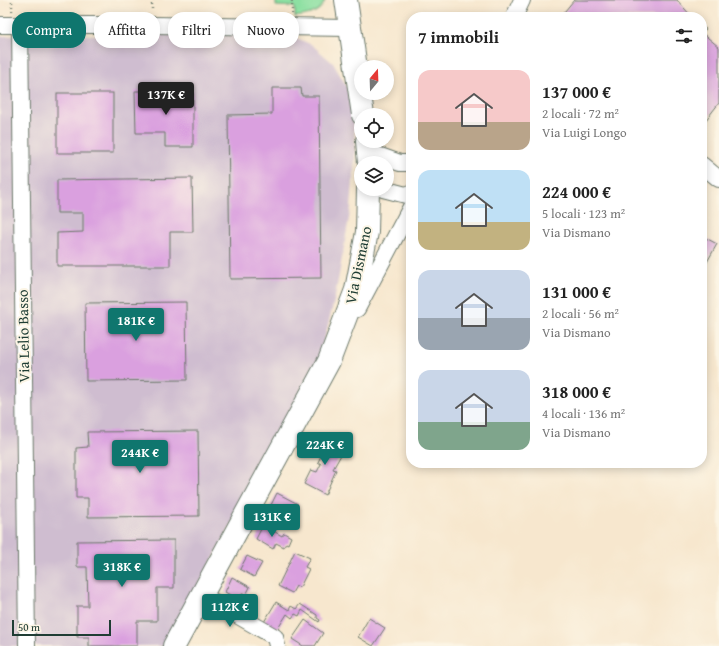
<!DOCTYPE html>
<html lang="it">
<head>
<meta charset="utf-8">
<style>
  :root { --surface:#fff; --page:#f2f2f2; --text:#222; --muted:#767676; --accent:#0f766e }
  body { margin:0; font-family:"Gentium Book Plus",serif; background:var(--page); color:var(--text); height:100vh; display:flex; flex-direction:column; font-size:15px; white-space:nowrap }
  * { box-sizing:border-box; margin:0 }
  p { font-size:13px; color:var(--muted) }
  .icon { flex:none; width:22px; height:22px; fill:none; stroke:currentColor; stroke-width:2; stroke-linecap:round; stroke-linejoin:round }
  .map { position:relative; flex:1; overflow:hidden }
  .details { position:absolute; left:406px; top:12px; width:301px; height:456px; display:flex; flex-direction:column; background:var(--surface); border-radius:16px; box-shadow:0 2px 10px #0003 }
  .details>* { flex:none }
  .guide { position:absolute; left:12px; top:12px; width:334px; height:36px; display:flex; gap:8px }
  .needle { width:26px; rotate:19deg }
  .tools { position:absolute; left:354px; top:60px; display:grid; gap:8px }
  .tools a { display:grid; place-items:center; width:40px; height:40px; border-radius:50%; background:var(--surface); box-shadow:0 2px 10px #0003; font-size:20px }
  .scale { position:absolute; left:12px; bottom:10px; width:99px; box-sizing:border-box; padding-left:4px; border:2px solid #1f3d34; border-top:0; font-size:11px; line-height:14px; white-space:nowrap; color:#1f3d34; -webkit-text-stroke:3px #fcf5e5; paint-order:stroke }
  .price { position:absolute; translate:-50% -34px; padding:0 9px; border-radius:4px; background:var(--accent); color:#fff; font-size:13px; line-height:26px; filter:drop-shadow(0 1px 2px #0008) }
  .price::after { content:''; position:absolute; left:50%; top:24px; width:12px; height:9px; margin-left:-6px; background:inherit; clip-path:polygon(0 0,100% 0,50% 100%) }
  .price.current { background:#222; color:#fff }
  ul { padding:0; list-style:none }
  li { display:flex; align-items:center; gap:12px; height:100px; padding:0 12px }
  li span { display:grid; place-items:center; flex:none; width:112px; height:80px; border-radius:12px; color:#555 }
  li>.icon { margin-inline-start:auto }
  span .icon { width:48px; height:48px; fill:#fffc; stroke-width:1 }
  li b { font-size:17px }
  h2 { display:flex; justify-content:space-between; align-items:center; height:48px; padding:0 12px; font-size:17px }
  .pill { padding:0 14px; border-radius:16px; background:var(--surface); box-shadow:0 2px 10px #0003; font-size:14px; line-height:36px }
  .pill.current { background:var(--accent); color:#fff }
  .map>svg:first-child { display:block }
</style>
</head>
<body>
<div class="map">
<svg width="719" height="646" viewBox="0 0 719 646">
  <rect width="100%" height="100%" fill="#fcf5e5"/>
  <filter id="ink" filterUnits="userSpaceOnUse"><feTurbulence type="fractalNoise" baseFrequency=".025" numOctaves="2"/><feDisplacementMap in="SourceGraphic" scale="8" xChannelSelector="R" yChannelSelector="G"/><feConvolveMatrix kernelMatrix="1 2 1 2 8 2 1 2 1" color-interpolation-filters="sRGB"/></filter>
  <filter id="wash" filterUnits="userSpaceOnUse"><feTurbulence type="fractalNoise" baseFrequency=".012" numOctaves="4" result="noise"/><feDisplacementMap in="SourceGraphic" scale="16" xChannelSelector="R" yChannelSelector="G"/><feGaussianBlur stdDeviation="0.9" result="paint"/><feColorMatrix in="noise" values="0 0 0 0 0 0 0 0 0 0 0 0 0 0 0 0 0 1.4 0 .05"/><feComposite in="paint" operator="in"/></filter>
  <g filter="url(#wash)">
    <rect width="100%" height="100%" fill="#f7e7ce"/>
    <polygon fill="#cfbdd0" points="270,33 292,36 312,45 333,63 347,87 354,124 355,157 351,207 335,297 318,365 166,646 0,646 0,36"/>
    <path fill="#8de0a2" stroke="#568e6b" d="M 276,0 L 325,0 C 321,14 307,15 295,17 L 295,7 L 276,6 Z"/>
    <g id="blocks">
      <g fill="#daa0df">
        <polygon points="574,0 677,0 692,17 560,17"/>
        <polygon points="702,26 706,29 702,33 719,47 719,103 702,125"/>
        <polygon points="272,88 301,88 302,96 319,96 321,278 230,279 228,115 272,114"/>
        <polygon points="135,91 193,91 193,147 165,147 165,133 136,133"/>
        <rect x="57" y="93" width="56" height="60"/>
        <polygon points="192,178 193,232 170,232 170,266 57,266 57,233 83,232 83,213 57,213 57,180"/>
        <polygon points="702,236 717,244 702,271"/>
        <polygon points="186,302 187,380 86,381 85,303"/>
        <polygon points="198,431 199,516 88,517 88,498 76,498 76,448 88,447 87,432"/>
        <polygon points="324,436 346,446 333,469 336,470 325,495 304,484 311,470 317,472 321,464 318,462 323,452 318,449"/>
        <polygon points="277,493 298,504 288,522 268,511"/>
        <polygon points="263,525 282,536 284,533 291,537 288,544 286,543 284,547 276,543 273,549 256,539"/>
        <polygon points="174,540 174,588 157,588 157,621 137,621 137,646 89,646 89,637 77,637 77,606 88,606 87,567 77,567 77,541"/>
        <polygon points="295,551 310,558 305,567 309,569 300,587 296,586 292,593 278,586"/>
        <polygon points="247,556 262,563 254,577 240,569"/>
        <polygon points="232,577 250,587 246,595 242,594 239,600 225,592"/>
        <polygon points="276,602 289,610 291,606 296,609 300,604 317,615 317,618 320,620 319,622 302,610 299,616 295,614 292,618 287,614 277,630 264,622"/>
        <polygon points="369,618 385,628 373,646 358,637"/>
        <polygon points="305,620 323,633 315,646 303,646 292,639"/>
      </g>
    </g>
  </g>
  <g filter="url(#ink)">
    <use href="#blocks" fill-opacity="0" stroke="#6b786a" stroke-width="1"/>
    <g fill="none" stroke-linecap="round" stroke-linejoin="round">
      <g stroke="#6b786a" stroke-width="18">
        <g id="street">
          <polyline points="514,17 522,0"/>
          <polyline points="0,25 152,25 350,28"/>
          <polyline points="20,25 27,646"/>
          <polyline points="369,152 400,163 411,163"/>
          <polyline points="702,165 719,179"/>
          <polyline points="383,189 406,195 411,193"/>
          <polyline points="357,309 411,207"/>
          <polyline points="202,595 275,637 277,646"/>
        </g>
      </g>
      <g stroke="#6b786a" stroke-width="24">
        <g id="secondary">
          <polyline points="346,0 363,115"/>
          <polyline points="367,141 369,163"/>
          <polyline points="174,646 329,361 356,290 367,232 368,189"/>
        </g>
      </g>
      <g stroke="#6b786a" stroke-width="2.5" stroke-dasharray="1 3" stroke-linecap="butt">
        <polyline points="152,0 152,12"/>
        <polyline points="12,11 12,0"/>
        <polyline points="292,14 292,0"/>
      </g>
      <use href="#street" stroke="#fff" stroke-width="16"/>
      <use href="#secondary" stroke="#fff" stroke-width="22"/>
    </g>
  </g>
  <g text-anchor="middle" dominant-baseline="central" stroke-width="4" stroke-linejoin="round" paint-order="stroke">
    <g font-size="15" fill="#1f3d34" stroke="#fcf5e5">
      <text transform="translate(358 265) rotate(-78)">Via Dismano</text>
      <text transform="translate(23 336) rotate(-91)">Via Lelio Basso</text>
    </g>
  </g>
</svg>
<div class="tools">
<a><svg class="needle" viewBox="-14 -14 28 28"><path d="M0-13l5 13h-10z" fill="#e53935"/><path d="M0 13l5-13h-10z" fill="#767676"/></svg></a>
<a><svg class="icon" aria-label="locate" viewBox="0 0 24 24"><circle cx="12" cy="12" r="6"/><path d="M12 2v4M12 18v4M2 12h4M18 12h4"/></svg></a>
<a><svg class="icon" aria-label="layers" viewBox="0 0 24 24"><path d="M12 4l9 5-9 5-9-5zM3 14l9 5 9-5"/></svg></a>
</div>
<div class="scale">50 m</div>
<b class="price current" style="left:166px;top:116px">137K €</b>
<b class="price" style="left:136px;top:342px">181K €</b>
<b class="price" style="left:325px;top:466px">224K €</b>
<b class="price" style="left:140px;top:474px">244K €</b>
<b class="price" style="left:272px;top:538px">131K €</b>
<b class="price" style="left:122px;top:588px">318K €</b>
<b class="price" style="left:230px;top:628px">112K €</b>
<div class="guide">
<a class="pill current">Compra</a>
<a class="pill">Affitta</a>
<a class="pill">Filtri</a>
<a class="pill">Nuovo</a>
</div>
<section class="details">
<h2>7 immobili<svg class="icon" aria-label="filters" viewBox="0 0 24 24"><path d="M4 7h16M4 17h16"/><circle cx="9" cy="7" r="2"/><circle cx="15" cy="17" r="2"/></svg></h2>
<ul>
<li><span style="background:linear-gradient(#f6c9c9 65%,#b9a48a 0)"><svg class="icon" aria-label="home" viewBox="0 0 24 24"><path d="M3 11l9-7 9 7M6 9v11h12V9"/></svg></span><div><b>137 000 €</b><p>2 locali · 72 m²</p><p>Via Luigi Longo</p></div></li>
<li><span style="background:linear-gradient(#bfe0f5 65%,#c2b280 0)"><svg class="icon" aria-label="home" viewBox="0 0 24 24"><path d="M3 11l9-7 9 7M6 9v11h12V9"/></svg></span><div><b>224 000 €</b><p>5 locali · 123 m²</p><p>Via Dismano</p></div></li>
<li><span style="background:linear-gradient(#c9d6e8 60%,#9aa5b1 0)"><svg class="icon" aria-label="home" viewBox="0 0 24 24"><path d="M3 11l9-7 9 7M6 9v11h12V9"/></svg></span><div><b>131 000 €</b><p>2 locali · 56 m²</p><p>Via Dismano</p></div></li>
<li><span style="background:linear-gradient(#c9d6e8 65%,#7fa58c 0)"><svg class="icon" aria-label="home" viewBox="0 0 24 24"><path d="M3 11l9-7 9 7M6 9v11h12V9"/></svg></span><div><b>318 000 €</b><p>4 locali · 136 m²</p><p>Via Dismano</p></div></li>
</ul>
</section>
</div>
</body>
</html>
